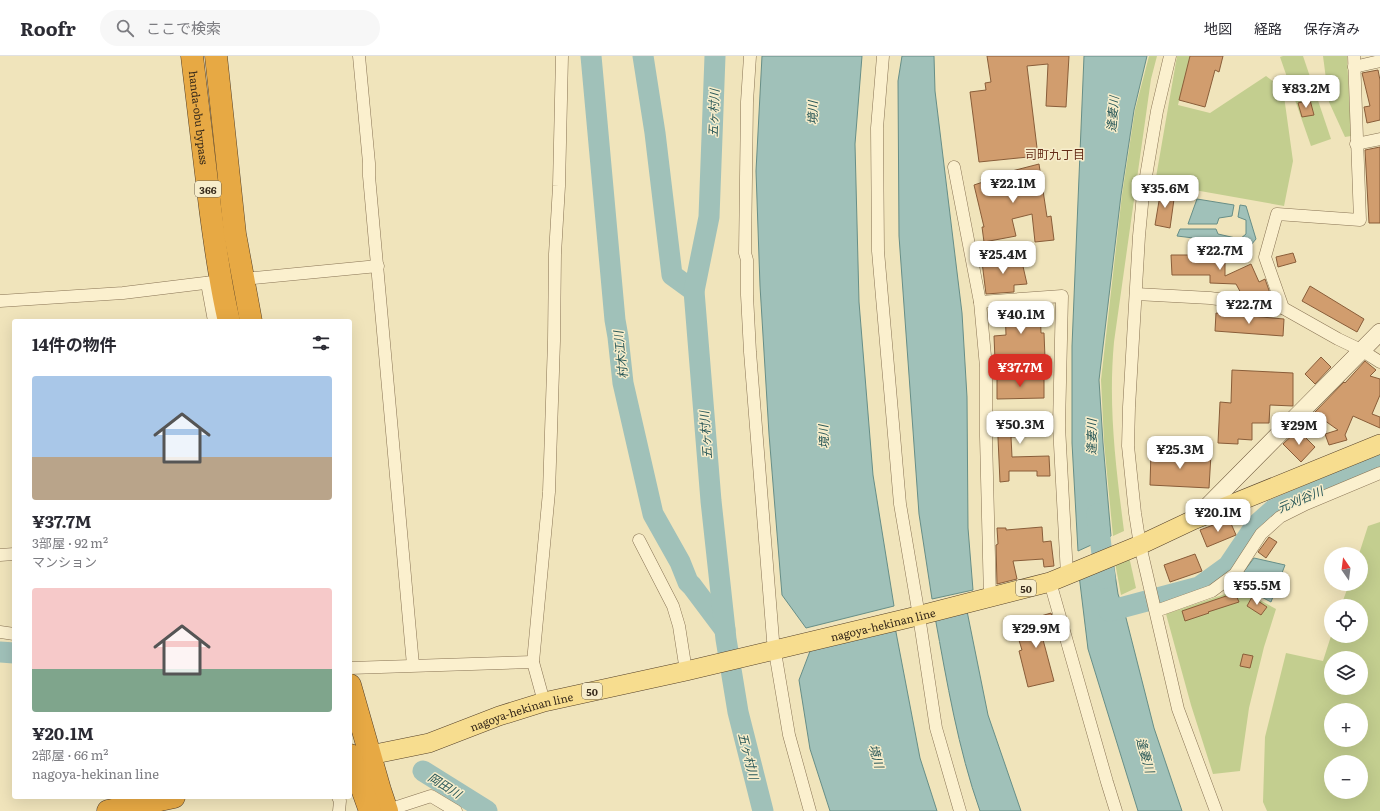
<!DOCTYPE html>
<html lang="ja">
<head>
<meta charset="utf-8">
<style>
  :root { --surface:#fff; --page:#f7f7f7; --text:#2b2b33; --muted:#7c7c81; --line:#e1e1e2; --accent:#d93025 }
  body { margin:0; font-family:Literata,"Noto Sans JP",serif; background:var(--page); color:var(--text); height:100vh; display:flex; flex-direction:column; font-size:15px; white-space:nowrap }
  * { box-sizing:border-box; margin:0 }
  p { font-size:13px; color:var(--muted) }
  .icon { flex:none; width:22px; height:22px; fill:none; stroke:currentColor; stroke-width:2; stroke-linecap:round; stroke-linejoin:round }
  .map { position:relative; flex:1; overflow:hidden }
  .side { position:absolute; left:12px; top:263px; width:340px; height:480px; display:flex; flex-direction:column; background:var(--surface); border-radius:4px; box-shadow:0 4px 16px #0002 }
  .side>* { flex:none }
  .needle { width:26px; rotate:346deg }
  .controls { position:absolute; left:1324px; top:491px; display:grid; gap:8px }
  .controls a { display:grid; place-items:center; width:44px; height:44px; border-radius:50%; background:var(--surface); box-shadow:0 4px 16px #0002; font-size:20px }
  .price { position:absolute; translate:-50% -34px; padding:0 9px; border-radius:8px; background:#fff; color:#222; font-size:13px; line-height:26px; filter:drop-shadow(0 1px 2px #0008) }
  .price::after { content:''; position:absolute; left:50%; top:24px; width:12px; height:9px; margin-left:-6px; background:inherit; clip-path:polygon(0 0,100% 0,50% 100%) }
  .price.active { background:var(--accent); color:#fff }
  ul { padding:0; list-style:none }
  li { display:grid; align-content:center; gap:8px; height:212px; padding:0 20px }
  li span { display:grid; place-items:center; height:124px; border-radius:4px; color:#555 }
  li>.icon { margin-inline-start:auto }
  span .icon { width:72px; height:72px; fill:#fffc; stroke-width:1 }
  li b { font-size:17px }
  h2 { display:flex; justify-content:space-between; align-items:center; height:48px; padding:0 20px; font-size:17px }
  header { display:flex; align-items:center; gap:24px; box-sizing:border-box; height:56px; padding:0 20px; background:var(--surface); border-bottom:1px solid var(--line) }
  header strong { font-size:19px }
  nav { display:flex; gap:22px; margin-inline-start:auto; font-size:14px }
  .search { width:280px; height:36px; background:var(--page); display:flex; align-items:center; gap:10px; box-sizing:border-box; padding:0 14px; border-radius:22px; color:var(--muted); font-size:15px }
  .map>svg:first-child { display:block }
</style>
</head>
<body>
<header>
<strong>Roofr</strong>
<div class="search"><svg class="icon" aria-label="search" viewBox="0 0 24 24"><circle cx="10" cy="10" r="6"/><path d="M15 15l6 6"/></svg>ここで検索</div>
<nav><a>地図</a><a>経路</a><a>保存済み</a></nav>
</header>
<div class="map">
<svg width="1380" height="755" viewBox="0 0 1380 755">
  <rect width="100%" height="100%" fill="#f0e4bb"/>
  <g fill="#c3ce8f" fill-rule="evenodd">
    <path d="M 1149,0 L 1157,0 L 1151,23 L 1114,286 C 1108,351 1116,412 1124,475 L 1113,480 L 1104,386 L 1101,324 L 1122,139 L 1135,54 Z"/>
    <polygon points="1177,0 1190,0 1178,49 1210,57 1266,20 1283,33 1293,105 1284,150 1155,127"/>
    <polygon points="1283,0 1303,0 1331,83 1311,90 1280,1"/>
    <polygon points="1323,0 1347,0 1351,80 1345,81 1329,46"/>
    <path d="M 1380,466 L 1380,755 L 1267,755 L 1263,746 L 1265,681 L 1286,597 L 1323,605 L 1331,580 L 1361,580 L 1361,550 L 1341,550 L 1349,528 L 1361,528 L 1361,498 L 1359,498 L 1368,470 ZM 1331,602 L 1361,602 L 1361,632 L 1331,632 ZM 1331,654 L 1361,654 L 1361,684 L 1331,684 ZM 1331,706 L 1361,706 L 1361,736 L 1331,736 Z"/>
    <polygon points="1128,496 1136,532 1121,539 1114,501"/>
    <polygon points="1240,533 1276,553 1264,591 1249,652 1240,715 1213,718 1191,649 1166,558"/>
  </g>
  <g fill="#a0c1b9" stroke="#678e87">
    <polygon points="762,0 862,0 855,88 859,246 873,419 894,550 806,572 782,539 769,378 760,230 756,115"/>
    <polygon points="902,0 934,0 935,35 962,257 967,341 968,472 973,534 932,543 919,458 899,180 898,25"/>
    <polygon points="1084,0 1147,0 1134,54 1121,139 1099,324 1103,387 1111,480 1078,495 1072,387 1072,290"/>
    <polygon points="1197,143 1234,149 1232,160 1219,162 1217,168 1188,168"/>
    <polygon points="1240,149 1246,150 1256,183 1251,189 1177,180 1180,173 1216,173 1218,178 1240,183 1246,178 1246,164 1238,161"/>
    <polygon points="1254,502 1285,509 1271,546 1235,527"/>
    <polygon points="1113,505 1118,538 1125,558 1154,672 1182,755 1138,755 1088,593 1079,519"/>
    <path d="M 967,555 L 988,659 L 1021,755 L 980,755 C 958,693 947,626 935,561 Z"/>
    <polygon points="895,571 920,702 937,755 830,755 810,693 799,624 812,590"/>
  </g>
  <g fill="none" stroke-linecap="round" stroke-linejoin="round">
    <g stroke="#a0c1b9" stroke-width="21">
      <polyline points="591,0 615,264 618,281 623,327 653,458 680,506 688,526 692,530 725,574"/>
      <polyline points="643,0 655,77 672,219 694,235"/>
      <polyline points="715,0 709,161 694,235 711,445 726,583 738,656 763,755"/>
      <polyline points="1097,458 1105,522"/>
      <polyline points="1109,555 1199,531 1228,510 1255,470 1273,454 1380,409"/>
      <polyline points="0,596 14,597"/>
      <polyline points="423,715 487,755"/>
    </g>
  </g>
  <g fill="#d19d6e" stroke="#895d39">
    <polygon points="987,0 1069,0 1066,51 1046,50 1048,8 1027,10 1038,100 979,106 970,36 986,34 985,27 991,26"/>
    <polygon points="1190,0 1223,0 1219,16 1215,14 1205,51 1179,44"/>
    <polygon points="1378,14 1380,24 1380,64 1367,67 1364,51 1370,50 1362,17"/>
    <polygon points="1310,44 1314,59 1302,61 1298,47"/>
    <polygon points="1380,91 1380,167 1369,167 1365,94"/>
    <polygon points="1039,108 1047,161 1051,160 1054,184 1035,186 1032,158 1012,163 1016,180 984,186 982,171 984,171 974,129 983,126 981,123"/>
    <polygon points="1161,133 1175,136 1170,172 1155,169"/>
    <polygon points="1225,187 1225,220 1251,208 1259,226 1265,223 1271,240 1266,242 1263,242 1262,239 1257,241 1250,240 1249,238 1246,239 1242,239 1236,228 1210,227 1210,219 1172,219 1171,199 1210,199 1210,188"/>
    <polygon points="1015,197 1017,207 1022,206 1027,228 1014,229 1014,236 986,238 982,206 1001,204 1001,200"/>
    <polygon points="1293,197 1296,206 1278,211 1276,201"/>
    <polygon points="1310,230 1364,263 1357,276 1302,245"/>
    <polygon points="1040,249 1041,277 1044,277 1045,302 995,304 994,280 1006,279 1005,252"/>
    <polygon points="1216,257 1284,263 1283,280 1215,275"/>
    <polygon points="1321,301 1331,311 1315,328 1305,318"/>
    <polygon points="1365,305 1376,314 1370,320 1380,323 1380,339 1372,358 1380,361 1380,372 1353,360 1345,379 1347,384 1329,389 1325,378 1338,374 1314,357 1344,326 1345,327"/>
    <polygon points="1232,314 1293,317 1293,350 1270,349 1269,367 1252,367 1252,384 1238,383 1238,388 1218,387 1220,346 1231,347"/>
    <polygon points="997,322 1044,322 1044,342 997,343"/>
    <polygon points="1044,359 1044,380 1011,381 1012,401 1049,400 1050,420 1037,420 1037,415 1009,415 1009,425 1000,426 997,360"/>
    <polygon points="1298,374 1315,391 1301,406 1283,388"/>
    <polygon points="1151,396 1211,398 1209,432 1150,429"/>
    <polygon points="1229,463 1236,479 1207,491 1200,474"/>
    <polygon points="1042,471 1043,486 1051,485 1054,510 1044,511 1043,503 1013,505 1017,523 997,528 996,489 998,488 997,472 1006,472 1006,474"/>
    <polygon points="1269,481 1277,486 1266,502 1258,496"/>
    <polygon points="1195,498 1202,515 1170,526 1164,509"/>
    <polygon points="1235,537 1239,546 1208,556 1209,557 1185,565 1182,555"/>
    <polygon points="1252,541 1267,551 1261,559 1247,550"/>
    <polygon points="1051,557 1057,576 1042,580 1054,625 1028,631 1019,595 1022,594 1014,568"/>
    <polygon points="1243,598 1253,600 1250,612 1240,610"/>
  </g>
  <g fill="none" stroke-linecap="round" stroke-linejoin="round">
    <g stroke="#887354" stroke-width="13">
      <g id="street">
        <polyline points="359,0 369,107 369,120 413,609"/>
        <polyline points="750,0 747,46 745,197 747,204 747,239 750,296 773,584 789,679 810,755"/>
        <polyline points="883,0 877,72 878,195 900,448 919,560 936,672 960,755"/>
        <polyline points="1170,0 1157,55 1143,138 1139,180 1129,351 1128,390 1135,457 1140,489 1178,653 1216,755"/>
        <polyline points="1354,0 1360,164 1277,158 1265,201 1283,252 1338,283 1361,294 1380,306"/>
        <polyline points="1354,11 1380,5"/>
        <polyline points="1356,88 1380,83"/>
        <polyline points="954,111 980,246 986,311 986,380 990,542"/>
        <polyline points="243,223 378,210"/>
        <polyline points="207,227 214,265"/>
        <polyline points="1136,238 1210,242 1283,252"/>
        <polyline points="0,245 123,237 221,225"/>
        <polyline points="980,246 1062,240 1059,370 1067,519"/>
        <polyline points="639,484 673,550 679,570 686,615"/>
        <polyline points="0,499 14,498"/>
        <polyline points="1050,526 1107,726 1116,755"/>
        <polyline points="1156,555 1212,535 1235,518 1261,478 1280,461 1306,448 1380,417"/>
        <polyline points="0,576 14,578"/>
        <polyline points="350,612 533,606"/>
        <polyline points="544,646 533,606 549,436 554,285 555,198 559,130 562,0"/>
        <polyline points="338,741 340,745 339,755"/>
        <polyline points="385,755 431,740 456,755"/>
      </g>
    </g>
    <g stroke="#6a5438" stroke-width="18">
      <polyline id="secondary" points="1195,463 1380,276"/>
    </g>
    <g stroke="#554029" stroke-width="20">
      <g id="primary">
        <path id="s1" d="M 370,699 L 429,687 L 499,660 L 544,646 L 686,615 L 913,561 L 1050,526 L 1140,489 L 1193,464 L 1380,388"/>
      </g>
    </g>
    <g stroke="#554029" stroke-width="23">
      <g id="highway">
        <path id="s2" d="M 192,0 C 198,50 204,101 210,151 C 215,189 220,228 229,265"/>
        <polyline points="216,0 235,178 251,265"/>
        <polyline points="350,629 380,734 387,755"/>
        <polyline points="350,699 370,755"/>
        <polyline points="108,755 174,741"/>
      </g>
    </g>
    <use href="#street" stroke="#fbf0ce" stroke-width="12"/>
    <use href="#secondary" stroke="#fbf0ce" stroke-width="17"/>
    <use href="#primary" stroke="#f7dd8f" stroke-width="19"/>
    <use href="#highway" stroke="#e7a944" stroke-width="22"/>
  </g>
  <g text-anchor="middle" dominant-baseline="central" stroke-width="3" stroke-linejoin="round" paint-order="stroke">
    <g fill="#f7edcb" stroke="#70644f" stroke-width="1">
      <rect x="195" y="125" width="26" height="16" rx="3"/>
      <rect x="1016" y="524" width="20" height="16" rx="3"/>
      <rect x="582" y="627" width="20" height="16" rx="3"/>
    </g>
    <g font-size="10" font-weight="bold" fill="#36291a">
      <text x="208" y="133">366</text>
      <text x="1026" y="532">50</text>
      <text x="592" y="635">50</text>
    </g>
    <g font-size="11" fill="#36291a" stroke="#f7edcb">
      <text stroke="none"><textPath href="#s2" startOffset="62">handa-obu bypass</textPath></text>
      <text stroke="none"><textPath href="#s1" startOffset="530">nagoya-hekinan line</textPath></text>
      <text stroke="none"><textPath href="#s1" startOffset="158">nagoya-hekinan line</textPath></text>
    </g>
    <g font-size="12" font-style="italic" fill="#285757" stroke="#f7edcb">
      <text transform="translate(713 57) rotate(-88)">五ヶ村川</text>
      <text transform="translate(812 57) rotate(-89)">境川</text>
      <text transform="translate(1112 58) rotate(-85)">逢妻川</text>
      <text transform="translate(620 299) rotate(-96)">村木江川</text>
      <text transform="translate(705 379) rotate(-94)">五ヶ村川</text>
      <text transform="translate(823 381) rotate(-92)">境川</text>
      <text transform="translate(1091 381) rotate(-89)">逢妻川</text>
      <text transform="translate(1300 443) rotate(-23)">元刈谷川</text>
      <text transform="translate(1146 699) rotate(74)">逢妻川</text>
      <text transform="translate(749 700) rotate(76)">五ヶ村川</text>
      <text transform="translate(877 700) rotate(75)">境川</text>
      <text transform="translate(445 729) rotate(32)">岡田川</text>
    </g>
    <g font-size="12" fill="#652c17" stroke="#f7edcb">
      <text x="1055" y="98">司町九丁目</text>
    </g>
  </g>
</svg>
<div class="controls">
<a><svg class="needle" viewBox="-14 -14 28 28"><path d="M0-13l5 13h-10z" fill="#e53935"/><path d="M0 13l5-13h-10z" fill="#7c7c81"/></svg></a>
<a><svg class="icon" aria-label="locate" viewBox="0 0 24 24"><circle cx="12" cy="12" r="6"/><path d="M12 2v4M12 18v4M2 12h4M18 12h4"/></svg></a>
<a><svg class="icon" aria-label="layers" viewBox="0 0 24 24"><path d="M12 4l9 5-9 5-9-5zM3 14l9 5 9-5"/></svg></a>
<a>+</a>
<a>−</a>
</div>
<b class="price" style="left:1306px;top:53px">¥83.2M</b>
<b class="price" style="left:1013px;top:148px">¥22.1M</b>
<b class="price" style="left:1165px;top:153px">¥35.6M</b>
<b class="price" style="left:1220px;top:215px">¥22.7M</b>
<b class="price" style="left:1003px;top:219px">¥25.4M</b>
<b class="price" style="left:1249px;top:269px">¥22.7M</b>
<b class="price" style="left:1021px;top:279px">¥40.1M</b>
<b class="price active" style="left:1020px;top:332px">¥37.7M</b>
<b class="price" style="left:1020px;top:389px">¥50.3M</b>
<b class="price" style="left:1299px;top:390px">¥29M</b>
<b class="price" style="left:1180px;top:414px">¥25.3M</b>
<b class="price" style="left:1218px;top:477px">¥20.1M</b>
<b class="price" style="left:1257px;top:550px">¥55.5M</b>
<b class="price" style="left:1036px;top:593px">¥29.9M</b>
<section class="side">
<h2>14件の物件<svg class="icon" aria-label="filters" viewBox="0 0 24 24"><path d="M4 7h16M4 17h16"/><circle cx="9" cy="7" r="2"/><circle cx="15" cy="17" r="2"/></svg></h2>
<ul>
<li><span style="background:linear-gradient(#a9c7e8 65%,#b9a48a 0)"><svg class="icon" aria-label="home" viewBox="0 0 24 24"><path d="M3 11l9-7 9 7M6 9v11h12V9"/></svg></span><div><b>¥37.7M</b><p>3部屋 · 92 m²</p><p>マンション</p></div></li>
<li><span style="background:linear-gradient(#f6c9c9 65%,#7fa58c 0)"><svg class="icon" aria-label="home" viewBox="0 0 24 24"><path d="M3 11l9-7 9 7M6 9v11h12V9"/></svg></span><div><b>¥20.1M</b><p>2部屋 · 66 m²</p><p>nagoya-hekinan line</p></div></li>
</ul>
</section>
</div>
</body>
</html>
